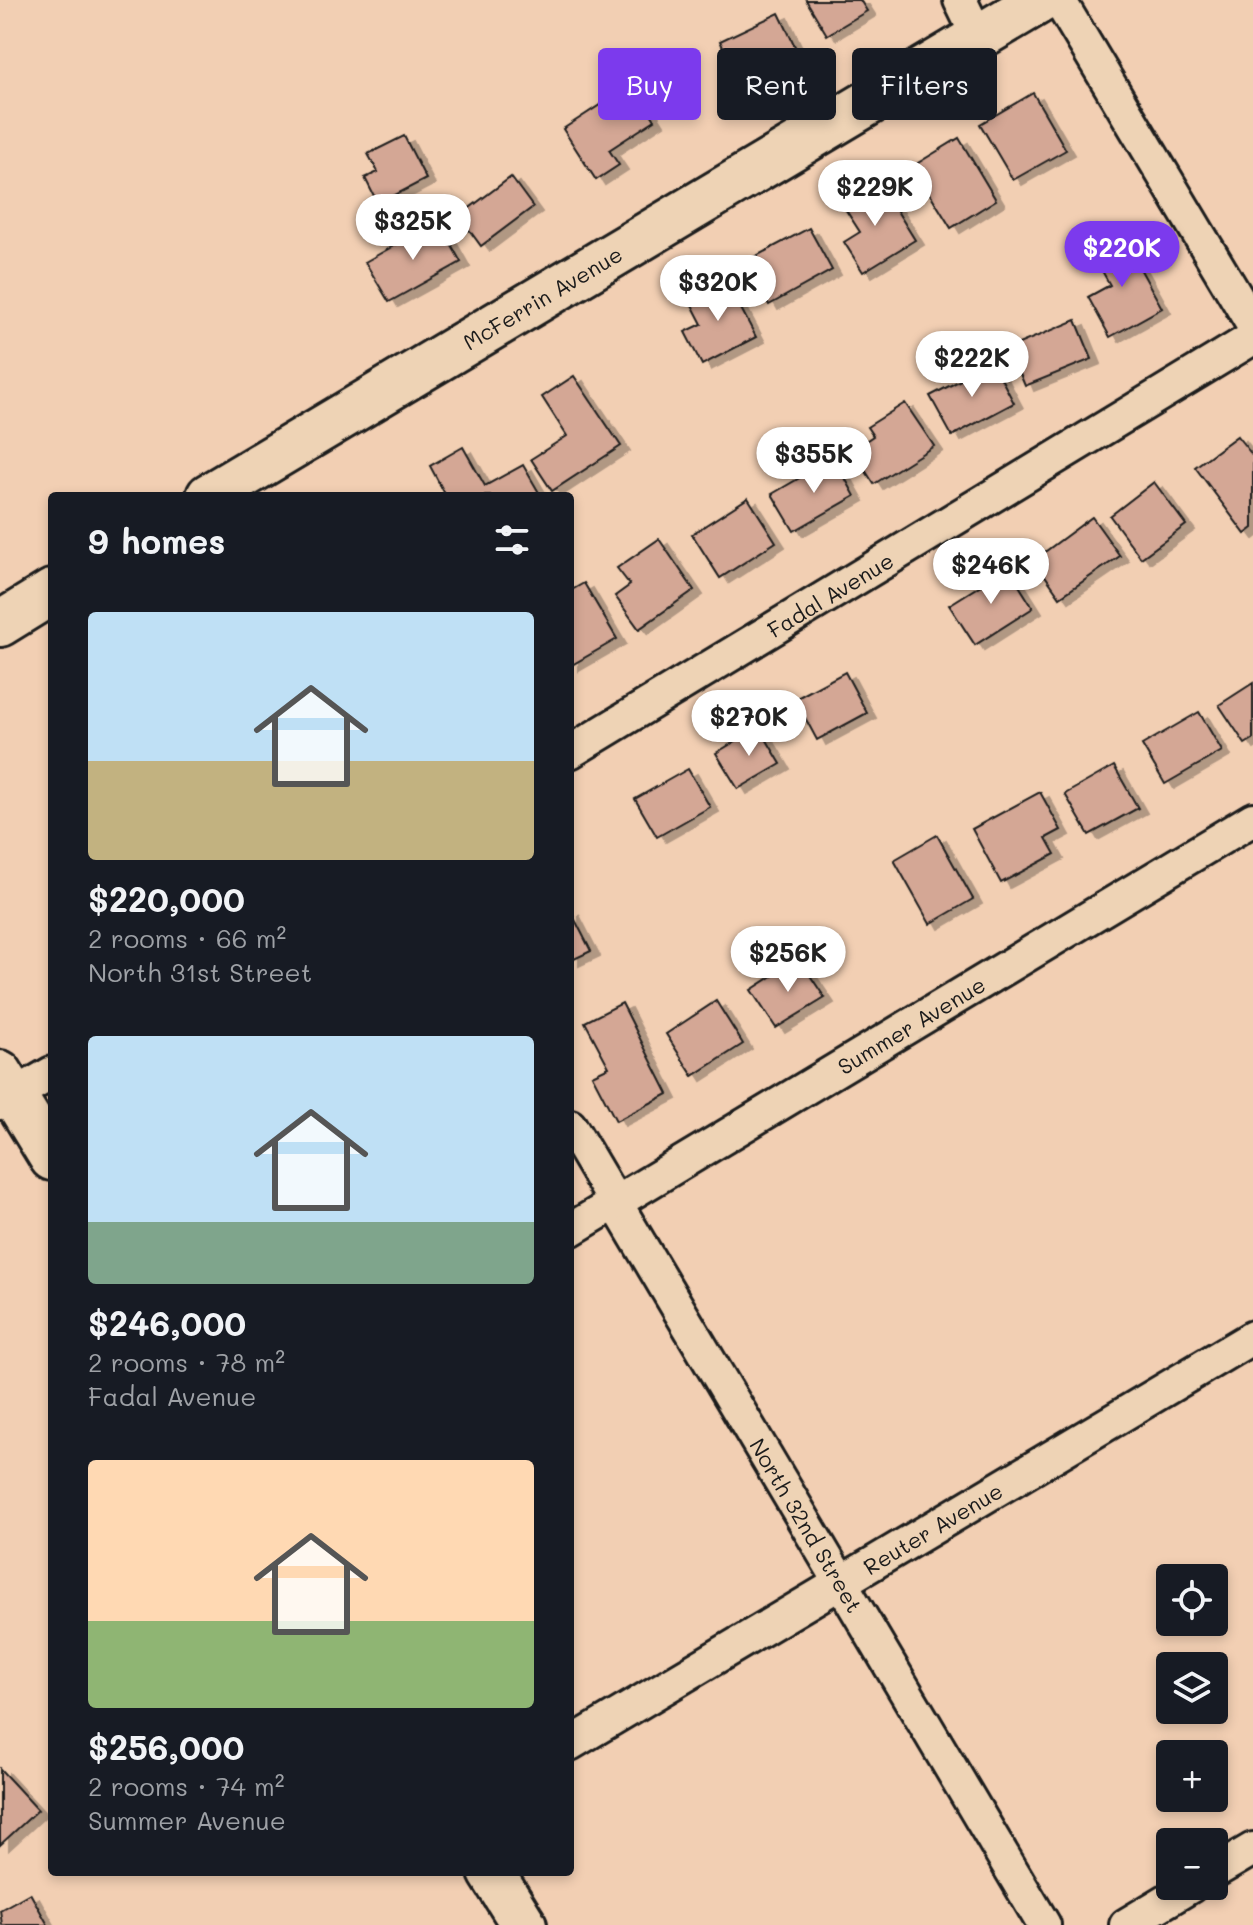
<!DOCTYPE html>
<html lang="en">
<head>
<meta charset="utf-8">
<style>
  :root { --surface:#171b24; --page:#20242c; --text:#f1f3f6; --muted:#9ea1a6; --accent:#7c3aed }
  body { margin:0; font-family:Mali,sans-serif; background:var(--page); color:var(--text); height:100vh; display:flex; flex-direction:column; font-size:30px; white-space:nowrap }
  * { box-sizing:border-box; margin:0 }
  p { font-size:26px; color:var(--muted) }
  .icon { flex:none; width:44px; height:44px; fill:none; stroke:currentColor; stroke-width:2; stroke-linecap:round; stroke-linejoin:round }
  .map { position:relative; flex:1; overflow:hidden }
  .side { position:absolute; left:48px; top:492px; width:526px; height:1384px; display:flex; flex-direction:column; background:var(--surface); border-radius:8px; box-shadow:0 4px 12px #0003 }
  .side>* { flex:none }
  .banner { position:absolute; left:598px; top:48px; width:534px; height:72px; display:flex; gap:16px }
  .tools { position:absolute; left:1156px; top:1564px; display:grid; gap:16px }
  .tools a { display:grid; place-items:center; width:72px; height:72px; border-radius:8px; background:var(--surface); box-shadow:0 4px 12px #0003; font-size:40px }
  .price { position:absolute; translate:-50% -68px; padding:0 18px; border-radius:28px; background:#fff; color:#222; font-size:26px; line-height:52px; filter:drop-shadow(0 2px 4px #0008) }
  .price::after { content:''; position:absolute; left:50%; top:48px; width:24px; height:18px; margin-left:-12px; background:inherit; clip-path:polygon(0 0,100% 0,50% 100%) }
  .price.selected { background:var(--accent); color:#fff }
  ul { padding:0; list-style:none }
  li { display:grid; align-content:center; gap:16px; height:424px; padding:0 40px }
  li span { display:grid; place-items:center; height:248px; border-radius:8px; color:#555 }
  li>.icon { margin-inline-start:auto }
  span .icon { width:144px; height:144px; fill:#fffc; stroke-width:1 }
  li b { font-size:34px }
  h2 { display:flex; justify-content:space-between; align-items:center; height:96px; padding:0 40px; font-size:34px }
  .tag { padding:0 28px; border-radius:8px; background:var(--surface); box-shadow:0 4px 12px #0003; font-size:28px; line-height:72px }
  .tag.selected { background:var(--accent); color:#fff }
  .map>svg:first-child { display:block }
</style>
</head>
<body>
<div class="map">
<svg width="1253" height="1925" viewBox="0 0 1253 1925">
  <defs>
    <filter id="shadow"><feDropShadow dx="9" dy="5" stdDeviation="0" flood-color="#0004"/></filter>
  </defs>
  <rect width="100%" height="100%" fill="#f2cfb3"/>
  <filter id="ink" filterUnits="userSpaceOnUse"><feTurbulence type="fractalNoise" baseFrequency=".0125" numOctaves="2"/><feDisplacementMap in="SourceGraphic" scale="16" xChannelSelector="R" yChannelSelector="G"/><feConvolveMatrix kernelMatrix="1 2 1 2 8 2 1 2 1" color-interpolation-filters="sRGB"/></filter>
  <g filter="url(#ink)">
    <g fill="#d4a795" stroke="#1c1c1c" stroke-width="2" filter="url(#shadow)">
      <polygon points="806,0 860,0 867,11 827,35"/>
      <polygon points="779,13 814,86 800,93 791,74 746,95 720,41"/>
      <polygon points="632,84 655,120 609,150 619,165 596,180 563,129"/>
      <polygon points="1033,93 1066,150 1013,180 980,124"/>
      <polygon points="404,136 426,179 378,204 365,178 378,172 368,154"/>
      <polygon points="959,138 996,200 951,228 913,166"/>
      <polygon points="511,177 533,207 481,246 459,216"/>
      <polygon points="879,182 915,240 863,272 844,242 860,232 842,204"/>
      <polygon points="438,221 461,262 389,302 365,262"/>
      <polygon points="809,228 832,270 769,305 745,262"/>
      <polygon points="1122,236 1162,308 1110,337 1088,297 1110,285 1092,253"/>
      <polygon points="726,280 756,337 702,365 685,332 702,324 689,299"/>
      <polygon points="1076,320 1092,359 1025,386 1009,348"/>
      <polygon points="993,363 1014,403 952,436 930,396"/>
      <polygon points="574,376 621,446 552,491 531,459 567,436 542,397"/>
      <polygon points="905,403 934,446 874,484 852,450 873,436 867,427"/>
      <polygon points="1237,436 1253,456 1253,528 1245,534 1195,467"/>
      <polygon points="463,447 485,486 523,465 541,496 446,496 430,466"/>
      <polygon points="834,458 855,496 794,531 772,494"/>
      <polygon points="1154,482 1186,525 1141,558 1110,516"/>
      <polygon points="748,498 776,542 720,578 692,534"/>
      <polygon points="1092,517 1120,556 1060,597 1034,560"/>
      <polygon points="659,539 694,590 639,629 615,596 630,585 617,568"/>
      <polygon points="1008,568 1033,608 975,645 949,605"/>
      <polygon points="584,583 617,639 570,666 570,591"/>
      <polygon points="845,672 867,713 817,740 795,699"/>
      <polygon points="1253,683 1253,739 1245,744 1219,705"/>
      <polygon points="1199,712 1222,751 1165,784 1142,745"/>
      <polygon points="759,727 781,764 738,789 716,753"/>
      <polygon points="1114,766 1138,808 1089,835 1065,794"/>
      <polygon points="688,769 710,807 657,837 635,799"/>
      <polygon points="1040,792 1061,830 1046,838 1055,854 1001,883 972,829"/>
      <polygon points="937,835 973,899 930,924 894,860"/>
      <polygon points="570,910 591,951 570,961"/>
      <polygon points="799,959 825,998 776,1028 751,990"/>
      <polygon points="716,1001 743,1044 693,1076 666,1034"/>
      <polygon points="622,1003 668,1094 616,1121 592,1075 609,1067 585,1022"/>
      <polygon points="0,1769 38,1810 0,1845"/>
      <polygon points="30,1893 48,1925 2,1925 0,1910"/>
    </g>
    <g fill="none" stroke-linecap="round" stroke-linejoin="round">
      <g stroke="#1c1c1c" stroke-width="38">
        <g id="street">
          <polyline points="960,0 978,37"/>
          <polyline points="1059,0 1253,325"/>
          <path id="s1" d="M 570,752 L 1253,338"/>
          <polyline points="0,1103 52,1073"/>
          <path id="s2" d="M 570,1126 L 1044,1925"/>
          <path id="s3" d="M 570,1230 L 1253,819"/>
          <path id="s4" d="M 570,1744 L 1253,1337"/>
          <polyline points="1214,1872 1253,1849"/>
          <polyline points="1126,1925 1191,1886"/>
        </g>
      </g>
      <g stroke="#1c1c1c" stroke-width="50">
        <g id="secondary">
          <path id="s5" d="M 209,496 L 1041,0"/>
          <polyline points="0,624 52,592"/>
          <polyline points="0,1073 52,1158"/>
          <polyline points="491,1872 524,1925"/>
        </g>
      </g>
      <use href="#street" stroke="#eed3b5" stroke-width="32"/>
      <use href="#secondary" stroke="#eed3b5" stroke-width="44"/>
    </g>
  </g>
  <g text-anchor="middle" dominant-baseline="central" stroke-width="6" stroke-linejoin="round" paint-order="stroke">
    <g font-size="22" fill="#1c1c1c" stroke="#eed3b5">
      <text stroke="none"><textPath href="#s5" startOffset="388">McFerrin Avenue</textPath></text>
      <text stroke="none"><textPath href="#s1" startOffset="304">Fadal Avenue</textPath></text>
      <text stroke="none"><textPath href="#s3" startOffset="398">Summer Avenue</textPath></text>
      <text stroke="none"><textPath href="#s2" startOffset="464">North 32nd Street</textPath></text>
      <text stroke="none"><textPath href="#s4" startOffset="422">Reuter Avenue</textPath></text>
    </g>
  </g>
</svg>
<div class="tools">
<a><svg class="icon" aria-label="locate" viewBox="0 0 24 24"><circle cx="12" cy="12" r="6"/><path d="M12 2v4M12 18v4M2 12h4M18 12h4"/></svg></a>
<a><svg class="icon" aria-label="layers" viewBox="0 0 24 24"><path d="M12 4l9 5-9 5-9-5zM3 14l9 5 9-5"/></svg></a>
<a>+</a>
<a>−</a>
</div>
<b class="price" style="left:875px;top:228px">$229K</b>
<b class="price" style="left:413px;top:262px">$325K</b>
<b class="price selected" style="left:1122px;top:289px">$220K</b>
<b class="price" style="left:718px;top:323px">$320K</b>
<b class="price" style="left:972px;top:399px">$222K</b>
<b class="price" style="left:814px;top:495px">$355K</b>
<b class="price" style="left:991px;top:606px">$246K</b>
<b class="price" style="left:749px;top:758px">$270K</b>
<b class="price" style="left:788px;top:994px">$256K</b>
<div class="banner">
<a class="tag selected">Buy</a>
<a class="tag">Rent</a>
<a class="tag">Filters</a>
</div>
<section class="side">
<h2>9 homes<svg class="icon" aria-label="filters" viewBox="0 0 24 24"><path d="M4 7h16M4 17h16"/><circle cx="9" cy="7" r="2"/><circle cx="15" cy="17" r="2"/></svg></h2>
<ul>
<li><span style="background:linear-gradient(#bfe0f5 60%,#c2b280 0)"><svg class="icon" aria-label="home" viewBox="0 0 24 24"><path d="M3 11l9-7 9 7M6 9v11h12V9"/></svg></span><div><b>$220,000</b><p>2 rooms · 66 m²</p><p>North 31st Street</p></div></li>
<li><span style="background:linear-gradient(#bfe0f5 75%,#7fa58c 0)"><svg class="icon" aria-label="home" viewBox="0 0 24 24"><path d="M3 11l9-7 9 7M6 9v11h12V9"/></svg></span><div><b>$246,000</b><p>2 rooms · 78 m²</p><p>Fadal Avenue</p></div></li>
<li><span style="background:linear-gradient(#ffd9b3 65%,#8fb573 0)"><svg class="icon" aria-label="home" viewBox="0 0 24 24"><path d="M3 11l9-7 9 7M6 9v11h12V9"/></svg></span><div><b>$256,000</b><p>2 rooms · 74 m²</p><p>Summer Avenue</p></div></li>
</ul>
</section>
</div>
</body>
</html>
